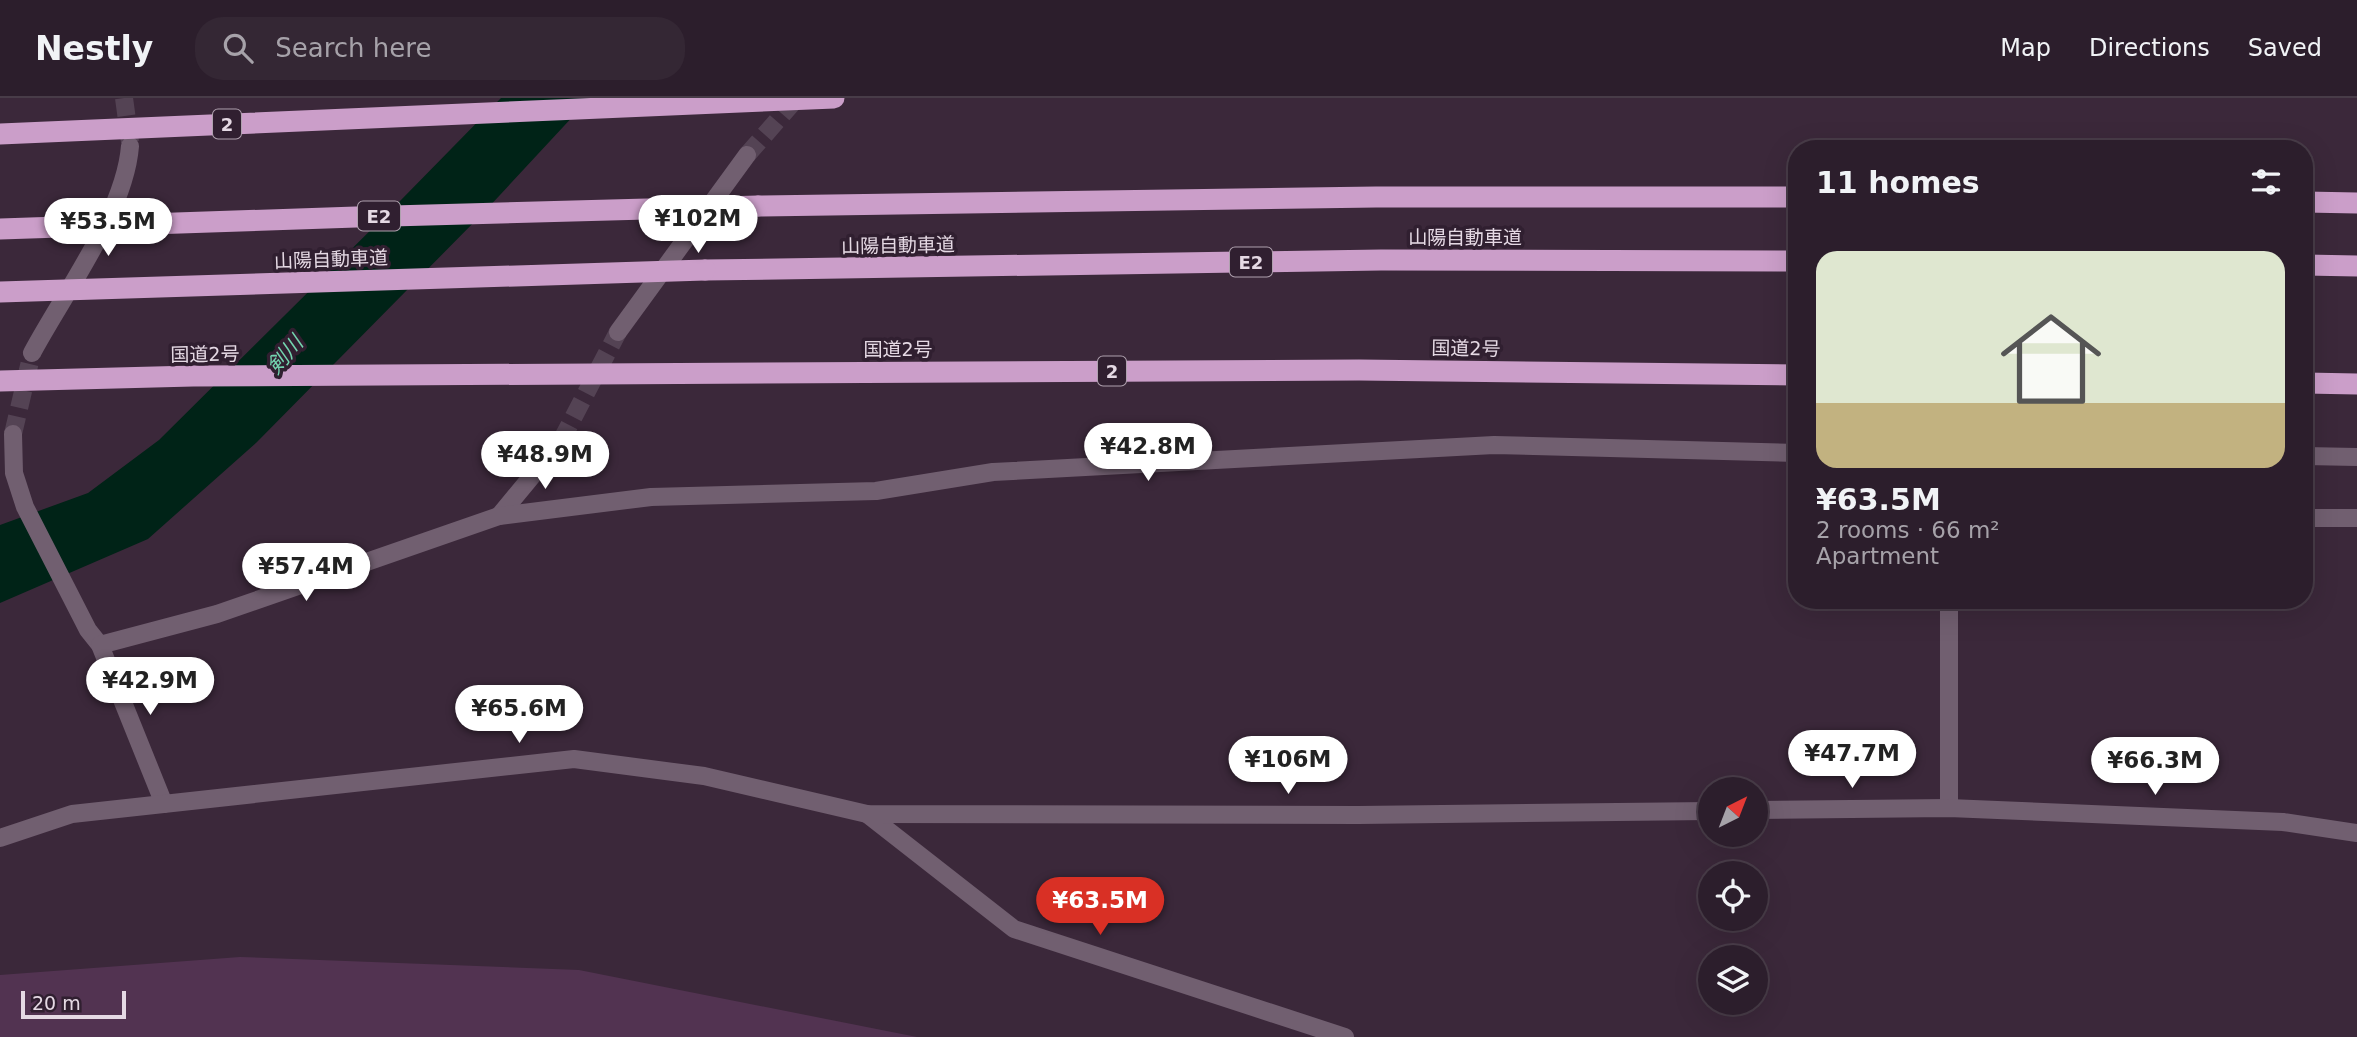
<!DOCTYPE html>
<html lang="en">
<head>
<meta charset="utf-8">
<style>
  :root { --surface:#2c1e2c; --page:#342734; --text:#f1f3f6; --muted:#a6a2a9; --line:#483c48; --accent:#d93025 }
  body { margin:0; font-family:"DejaVu Sans","Noto Sans JP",sans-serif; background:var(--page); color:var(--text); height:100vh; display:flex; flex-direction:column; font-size:26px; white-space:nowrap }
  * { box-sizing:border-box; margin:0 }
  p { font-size:23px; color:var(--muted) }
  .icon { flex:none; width:38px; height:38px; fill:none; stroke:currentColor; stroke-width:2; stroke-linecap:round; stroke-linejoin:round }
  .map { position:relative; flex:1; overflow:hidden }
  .panel { position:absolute; left:1788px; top:42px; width:525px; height:469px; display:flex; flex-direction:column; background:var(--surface); border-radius:28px; box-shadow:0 7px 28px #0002,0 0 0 2px var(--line) }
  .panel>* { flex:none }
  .needle { width:46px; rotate:42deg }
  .tools { position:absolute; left:1698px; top:679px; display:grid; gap:14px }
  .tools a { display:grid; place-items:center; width:70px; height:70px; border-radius:50%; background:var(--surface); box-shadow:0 7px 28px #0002,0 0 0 2px var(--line); font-size:35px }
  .scale { position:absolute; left:21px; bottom:18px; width:105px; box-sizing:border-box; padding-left:7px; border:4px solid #e5d9e4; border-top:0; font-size:19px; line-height:24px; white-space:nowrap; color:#e5d9e4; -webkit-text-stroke:5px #301f30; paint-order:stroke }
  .price { position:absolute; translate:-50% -60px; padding:0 16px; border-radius:24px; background:#fff; color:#222; font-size:23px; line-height:46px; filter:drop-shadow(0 2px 4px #0008) }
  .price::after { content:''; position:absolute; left:50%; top:42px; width:21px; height:16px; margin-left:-10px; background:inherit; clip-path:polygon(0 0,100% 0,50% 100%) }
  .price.on { background:var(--accent); color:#fff }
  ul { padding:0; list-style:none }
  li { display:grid; align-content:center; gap:14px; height:371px; padding:0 28px }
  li+li { border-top:2px solid var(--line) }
  li span { display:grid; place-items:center; height:217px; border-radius:21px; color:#555 }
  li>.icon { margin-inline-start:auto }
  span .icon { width:126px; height:126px; fill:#fffc; stroke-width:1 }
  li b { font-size:30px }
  h2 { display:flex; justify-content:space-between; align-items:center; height:84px; padding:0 28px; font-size:30px }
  header { display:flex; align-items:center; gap:42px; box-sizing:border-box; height:98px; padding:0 35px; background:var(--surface); border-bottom:2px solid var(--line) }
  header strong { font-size:33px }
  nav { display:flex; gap:38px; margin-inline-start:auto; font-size:24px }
  .search { width:490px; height:63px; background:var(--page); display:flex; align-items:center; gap:18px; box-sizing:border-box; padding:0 24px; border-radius:28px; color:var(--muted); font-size:26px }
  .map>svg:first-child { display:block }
</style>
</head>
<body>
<header>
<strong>Nestly</strong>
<div class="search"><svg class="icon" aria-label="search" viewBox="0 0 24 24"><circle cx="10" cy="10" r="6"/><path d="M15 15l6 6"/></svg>Search here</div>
<nav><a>Map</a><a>Directions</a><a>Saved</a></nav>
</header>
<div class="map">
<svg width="2357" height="939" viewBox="0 0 2357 939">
  <rect width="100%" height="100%" fill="#3b283a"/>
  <polygon fill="#523351" points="240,859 579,872 917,939 0,939 0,877"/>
  <polygon fill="#002317" points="501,0 590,0 486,112 257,344 148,441 0,505 0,427 88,395 159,342 401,102"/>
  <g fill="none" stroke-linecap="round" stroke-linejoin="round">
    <g stroke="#544354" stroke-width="18" stroke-dasharray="18 9" stroke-linecap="butt">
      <polyline points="124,0 130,44"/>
      <polyline points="747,57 797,0"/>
      <polyline points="13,336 32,255"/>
      <polyline points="561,343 618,234"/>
    </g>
    <g stroke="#715f70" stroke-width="18">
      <polyline points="618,234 747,57"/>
      <path d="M 32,255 C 64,195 125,114 130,48"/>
      <polyline points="13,336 14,375 25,409 88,532 100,547 164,706"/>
      <polyline points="2305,358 2357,359"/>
      <polyline points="499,418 561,343"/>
      <polyline points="2305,420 2357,420"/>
      <polyline points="100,547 217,516 499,418 651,399 876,393 993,374 1494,347 1797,355"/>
      <polyline points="1949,710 1949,502"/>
      <polyline points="1755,712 1949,710 2283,724 2357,735"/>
      <polyline points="867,716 1014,831 1345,939"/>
      <polyline points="0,740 72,716 574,661 704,678 867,716 1358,717 1710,713"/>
    </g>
    <g stroke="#cb9ec9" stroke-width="21">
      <polyline points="0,36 834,0"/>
      <polyline points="2305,104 2357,105"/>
      <polyline points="758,108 1376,99 1797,99"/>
      <polyline points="2305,167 2357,168"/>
      <polyline points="705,172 1381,162 1797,163"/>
      <polyline points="0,283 193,278 1359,272 1797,277"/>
      <polyline points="2305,285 2357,286"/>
    </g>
    <g stroke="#cb9ec9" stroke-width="21">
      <polyline points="0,131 356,119 758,108"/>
      <polyline points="0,194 705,172"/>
    </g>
  </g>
  <g text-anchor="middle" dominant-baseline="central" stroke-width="7" stroke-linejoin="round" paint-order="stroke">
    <g fill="#301f30" stroke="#afa1ae" stroke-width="2">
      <rect x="213" y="11.5" width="28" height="29" rx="5"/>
      <rect x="358" y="103.5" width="42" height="29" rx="5"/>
      <rect x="1230" y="149.5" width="42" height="29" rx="5"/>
      <rect x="1098" y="258.5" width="28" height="29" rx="5"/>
    </g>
    <g font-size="18" font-weight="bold" fill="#e5d9e4">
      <text x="227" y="26">2</text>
      <text x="379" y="118">E2</text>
      <text x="1251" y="164">E2</text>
      <text x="1112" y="273">2</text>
    </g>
    <g font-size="19" fill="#e5d9e4" stroke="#301f30">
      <text x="1465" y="139">山陽自動車道</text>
      <text transform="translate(898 147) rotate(-1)">山陽自動車道</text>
      <text transform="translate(331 161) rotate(-2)">山陽自動車道</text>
      <text transform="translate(1466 250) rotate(1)">国道2号</text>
      <text x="898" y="251">国道2号</text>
      <text transform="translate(205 256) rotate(-1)">国道2号</text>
    </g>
    <g font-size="21" font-style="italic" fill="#73d4af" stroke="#301f30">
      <text transform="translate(285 257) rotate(-49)">剣川</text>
    </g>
  </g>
</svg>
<div class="tools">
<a><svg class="needle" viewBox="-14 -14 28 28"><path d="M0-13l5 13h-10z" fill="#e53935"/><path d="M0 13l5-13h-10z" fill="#a6a2a9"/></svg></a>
<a><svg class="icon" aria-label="locate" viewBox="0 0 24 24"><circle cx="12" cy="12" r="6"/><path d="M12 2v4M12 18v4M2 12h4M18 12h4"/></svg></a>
<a><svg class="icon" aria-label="layers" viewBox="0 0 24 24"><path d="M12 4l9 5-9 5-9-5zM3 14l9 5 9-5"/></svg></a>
</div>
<div class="scale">20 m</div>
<b class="price" style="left:698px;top:157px">¥102M</b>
<b class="price" style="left:108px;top:160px">¥53.5M</b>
<b class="price" style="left:1148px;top:385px">¥42.8M</b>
<b class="price" style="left:545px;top:393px">¥48.9M</b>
<b class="price" style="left:306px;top:505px">¥57.4M</b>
<b class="price" style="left:150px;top:619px">¥42.9M</b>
<b class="price" style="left:519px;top:647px">¥65.6M</b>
<b class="price" style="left:1852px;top:692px">¥47.7M</b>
<b class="price" style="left:1288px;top:698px">¥106M</b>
<b class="price" style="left:2155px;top:699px">¥66.3M</b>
<b class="price on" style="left:1100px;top:839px">¥63.5M</b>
<section class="panel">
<h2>11 homes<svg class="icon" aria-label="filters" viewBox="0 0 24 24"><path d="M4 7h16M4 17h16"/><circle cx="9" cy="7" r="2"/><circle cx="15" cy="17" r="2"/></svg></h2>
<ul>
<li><span style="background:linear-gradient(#dfe7d0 70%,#c2b280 0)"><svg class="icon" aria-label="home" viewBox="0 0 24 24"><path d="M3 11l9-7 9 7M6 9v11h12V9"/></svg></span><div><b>¥63.5M</b><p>2 rooms · 66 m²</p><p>Apartment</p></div></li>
</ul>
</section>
</div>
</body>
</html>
